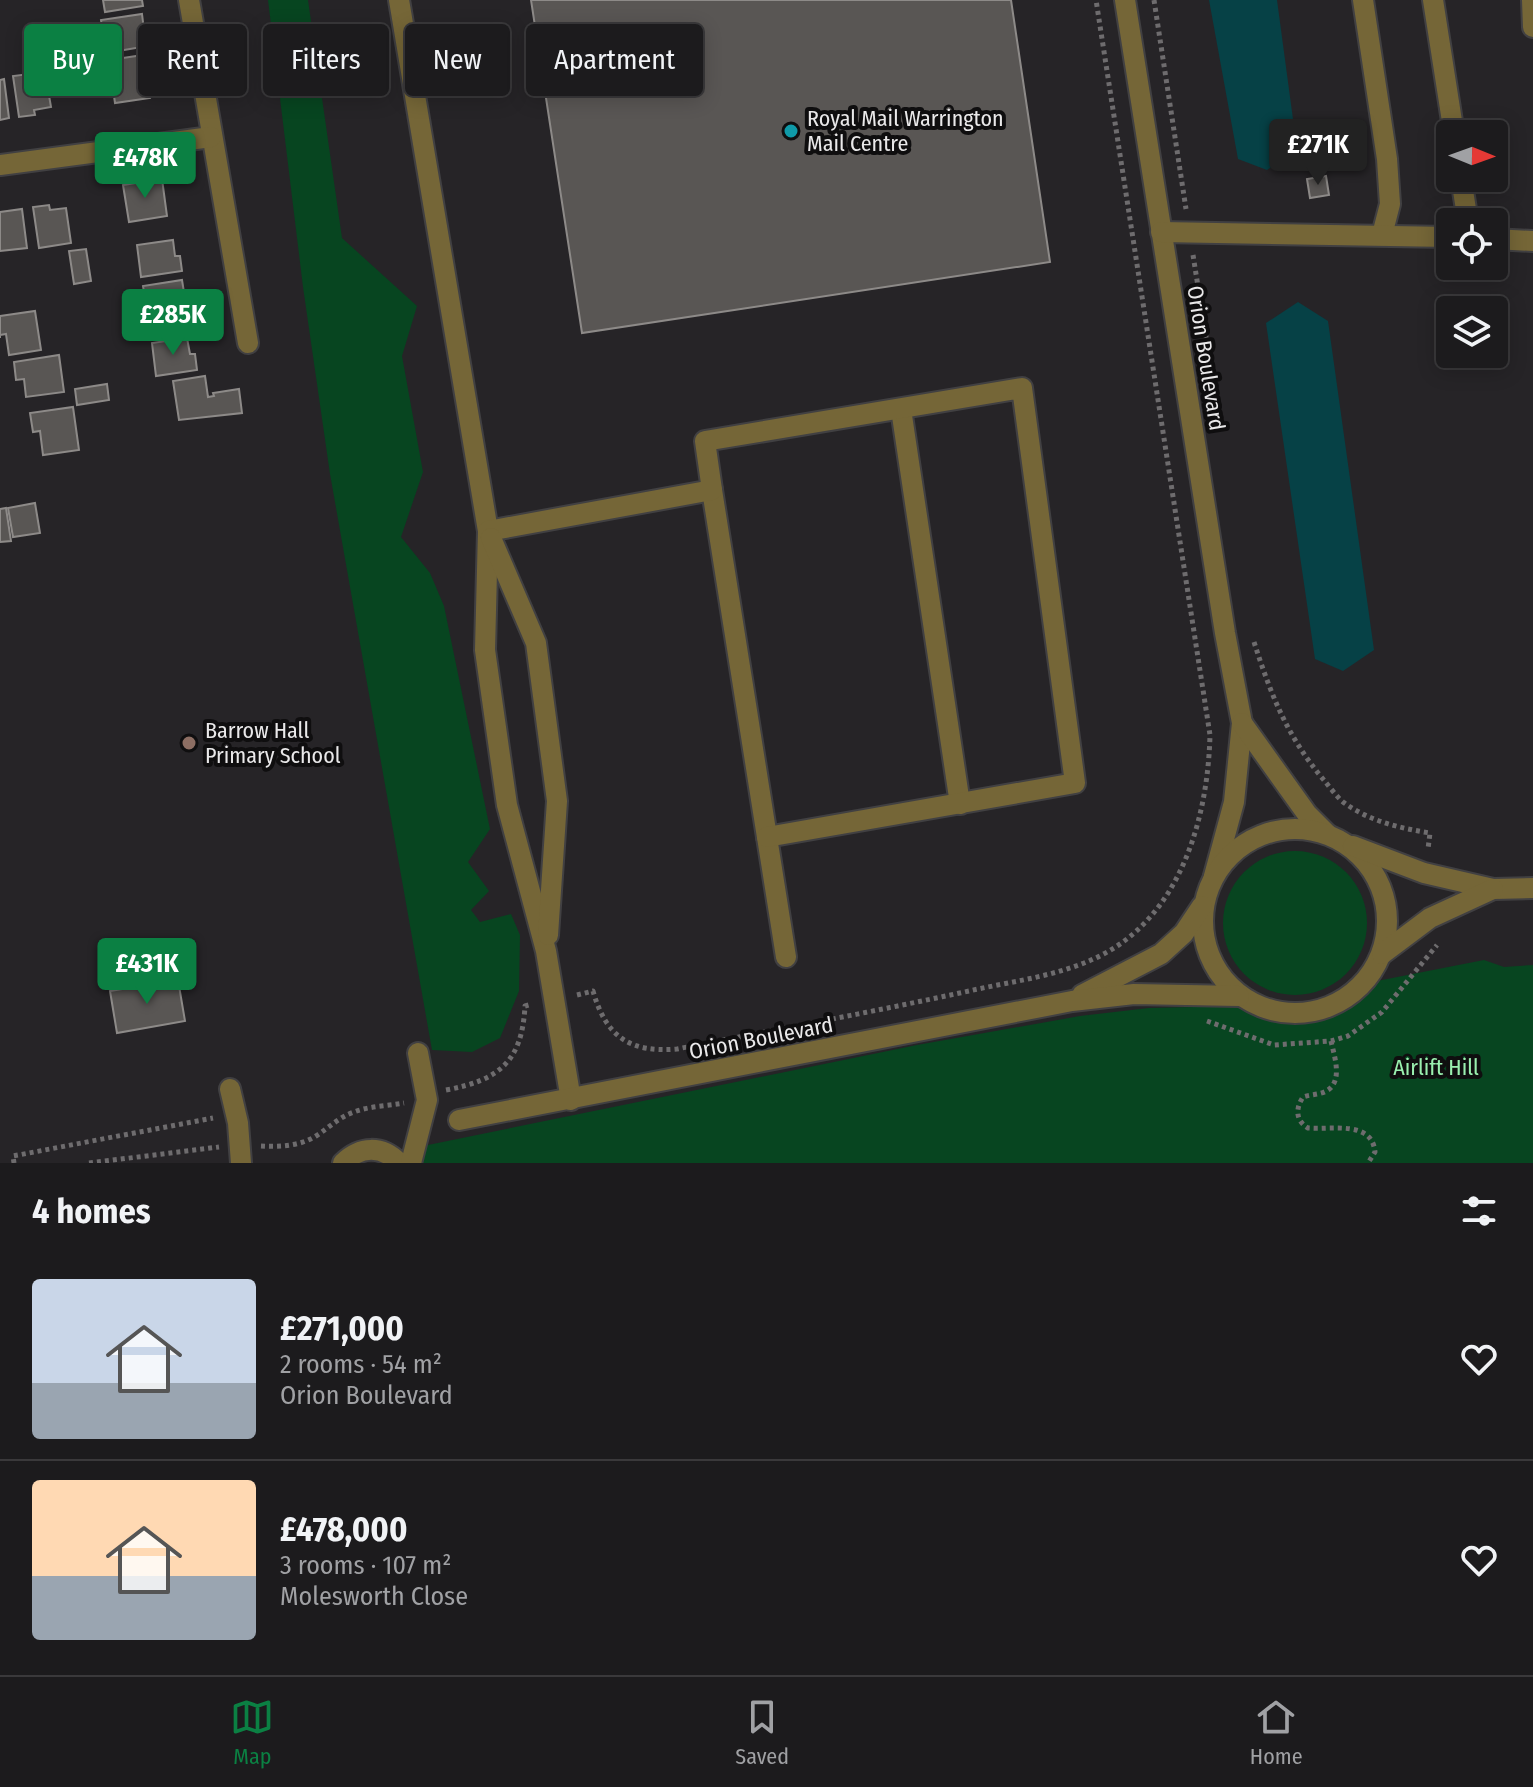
<!DOCTYPE html>
<html lang="en">
<head>
<meta charset="utf-8">
<style>
  :root { --surface:#1c1b1d; --page:#29282a; --text:#f1f3f6; --muted:#a0a1a4; --line:#3a393b; --accent:#0b8043 }
  body { margin:0; font-family:"Fira Sans Condensed",sans-serif; background:var(--page); color:var(--text); height:100vh; display:flex; flex-direction:column; font-size:30px; white-space:nowrap }
  * { box-sizing:border-box; margin:0 }
  p { font-size:26px; color:var(--muted) }
  .icon { flex:none; width:44px; height:44px; fill:none; stroke:currentColor; stroke-width:2; stroke-linecap:round; stroke-linejoin:round }
  .map { position:relative; height:1163px; overflow:hidden }
  .drawer { display:flex; flex-direction:column; background:var(--surface); flex:1 }
  .drawer>* { flex:none }
  .hud { position:absolute; left:24px; top:24px; width:800px; height:72px; display:flex; gap:16px }
  .needle { width:52px; rotate:91deg }
  .tools { position:absolute; left:1436px; top:120px; display:grid; gap:16px }
  .tools a { display:grid; place-items:center; width:72px; height:72px; border-radius:8px; background:var(--surface); box-shadow:0 4px 20px #0003,0 0 0 2px var(--line); font-size:40px }
  .price { position:absolute; translate:-50% -68px; padding:0 18px; border-radius:8px; background:var(--accent); color:#fff; font-size:26px; line-height:52px; filter:drop-shadow(0 2px 4px #0008) }
  .price::after { content:''; position:absolute; left:50%; top:48px; width:24px; height:18px; margin-left:-12px; background:inherit; clip-path:polygon(0 0,100% 0,50% 100%) }
  .price.selected { background:#222; color:#fff }
  ul { padding:0; list-style:none }
  li { display:flex; align-items:center; gap:24px; height:200px; padding:0 32px }
  li+li { border-top:2px solid var(--line) }
  li span { display:grid; place-items:center; flex:none; width:224px; height:160px; border-radius:8px; color:#555 }
  li>.icon { margin-inline-start:auto }
  span .icon { width:96px; height:96px; fill:#fffc; stroke-width:1 }
  li b { font-size:34px }
  h2 { display:flex; justify-content:space-between; align-items:center; height:96px; padding:0 32px; font-size:34px }
  .pill { padding:0 28px; border-radius:8px; background:var(--surface); box-shadow:0 4px 20px #0003,0 0 0 2px var(--line); font-size:28px; line-height:72px }
  .pill.selected { background:var(--accent); color:#fff }
  .tab-bar { display:flex; justify-content:space-around; align-items:center; height:112px; border-top:2px solid var(--line); background:var(--surface); font-size:22px; color:var(--muted) }
  .tab-bar a { display:grid; justify-items:center; gap:4px }
  .tab-bar .selected { color:var(--accent) }
  .map>svg:first-child { display:block }
</style>
</head>
<body>
<div class="map">
<svg width="1533" height="1163" viewBox="0 0 1533 1163">
  <rect width="100%" height="100%" fill="#262427"/>
  <g fill="#074520">
    <polygon points="268,0 308,0 342,238 417,306 402,356 423,472 401,537 430,573 444,606 490,829 468,862 489,891 471,910 480,922 511,914 520,935 519,991 500,1038 472,1052 432,1050 330,474 303,287"/>
    <circle cx="1295" cy="923" r="72"/>
    <polygon points="1484,960 1504,967 1533,965 1533,1163 422,1163 423,1146 917,1045 1080,1016 1149,1008 1238,1006 1297,1014 1327,1013 1377,981"/>
  </g>
  <g fill="#064146">
    <polygon points="1209,0 1277,0 1297,149 1267,170 1238,159"/>
    <polygon points="1298,302 1328,321 1374,650 1343,671 1315,659 1266,323"/>
  </g>
  <g fill="#595654" stroke="#8d8a88" stroke-width="2">
    <polygon points="103,0 142,0 143,6 105,12"/>
    <polygon points="531,0 1011,0 1050,262 582,333"/>
    <polygon points="142,14 144,30 140,31 142,47 106,53 101,20"/>
    <polygon points="55,30 60,63 43,66 38,33"/>
    <polygon points="150,54 153,75 147,76 150,98 115,103 109,60"/>
    <polygon points="45,72 51,107 34,110 35,115 19,117 13,76"/>
    <polygon points="4,79 9,118 0,120 0,80"/>
    <polygon points="1326,176 1329,195 1310,198 1307,179"/>
    <polygon points="162,179 167,216 129,222 123,185"/>
    <polygon points="49,205 50,210 66,208 71,243 39,248 33,207"/>
    <polygon points="22,209 27,248 0,251 0,212"/>
    <polygon points="173,240 175,256 180,256 182,271 141,277 137,245"/>
    <polygon points="86,249 91,281 74,284 69,251"/>
    <polygon points="182,280 188,317 149,323 143,286"/>
    <polygon points="35,311 41,350 9,355 6,334 0,335 0,338 0,316"/>
    <polygon points="187,338 190,354 195,354 197,370 156,376 152,343"/>
    <polygon points="59,355 64,392 26,397 24,379 16,380 14,362"/>
    <polygon points="205,376 208,397 214,396 213,393 239,389 242,413 179,420 173,381"/>
    <polygon points="107,384 109,400 77,405 75,389"/>
    <polygon points="73,407 79,450 43,455 40,431 33,432 30,413"/>
    <polygon points="35,503 40,533 13,537 8,508"/>
    <polygon points="6,508 11,541 0,542 0,509"/>
    <polygon points="178,980 185,1021 117,1033 110,991"/>
  </g>
  <g fill="none" stroke-linecap="round" stroke-linejoin="round">
    <g stroke="#414042" stroke-width="24">
      <g id="minor">
        <polyline points="189,0 248,343"/>
        <polyline points="399,0 488,531 485,650 507,805 546,951 571,1100"/>
        <polyline points="1125,0 1225,633 1242,723 1234,802 1214,876"/>
        <polyline points="1363,0 1387,159 1390,204 1382,235"/>
        <polyline points="1433,0 1454,134"/>
        <polyline points="1532,0 1533,27"/>
        <polyline points="0,165 211,137"/>
        <polyline points="1461,178 1468,222"/>
        <polyline points="1161,232 1450,237"/>
        <polyline points="1494,239 1533,241"/>
        <polyline points="901,409 960,804"/>
        <polyline points="712,490 786,957"/>
        <polyline points="488,531 712,490 705,441 1022,388 1075,783 767,837"/>
        <polyline points="491,538 536,643 557,801 548,935"/>
        <polyline points="1242,723 1307,814 1327,834"/>
        <circle cx="1295" cy="921" r="92"/>
        <polyline points="1353,846 1424,873 1493,889 1533,888"/>
        <polyline points="1382,954 1430,918 1493,889"/>
        <polyline points="1082,995 1161,954 1184,933 1202,906"/>
        <polyline points="230,1089 238,1123 241,1163"/>
        <polyline points="459,1120 1072,1001 1134,994 1239,996"/>
        <path d="M 343,1163 C 360,1146 382,1145 399,1163"/>
        <polyline points="411,1163 427,1100 418,1053"/>
      </g>
    </g>
    <g stroke="#6e6c6e" stroke-width="5" stroke-dasharray="4 4" stroke-linecap="butt">
      <polyline points="1154,0 1186,209"/>
      <polyline points="1193,255 1219,419"/>
      <path d="M 1254,642 C 1271,695 1287,736 1323,779 C 1329,786 1336,796 1343,802 C 1369,821 1399,828 1430,833 L 1428,849"/>
      <path d="M 577,995 L 593,991 C 606,1037 630,1053 677,1049 C 775,1030 872,1012 969,991 C 1017,980 1071,975 1114,948 C 1184,904 1208,813 1210,735 L 1096,0"/>
      <polyline points="1207,1021 1274,1045 1331,1041 1348,1036 1382,1012 1437,945"/>
      <path d="M 1331,1041 C 1334,1055 1343,1080 1328,1090 C 1321,1095 1311,1094 1303,1097 C 1295,1109 1296,1121 1308,1128 C 1332,1130 1372,1120 1375,1152 L 1368,1163"/>
      <path d="M 446,1090 C 499,1080 522,1062 525,1006 L 532,1004"/>
      <path d="M 261,1146 C 280,1147 300,1146 316,1136 C 330,1127 339,1117 354,1112 C 369,1106 388,1106 404,1103"/>
      <polyline points="14,1163 13,1156 213,1118"/>
      <polyline points="89,1163 219,1147"/>
    </g>
    <use href="#minor" stroke="#756637" stroke-width="20"/>
  </g>
  <circle fill="#0f9aa8" stroke="#0f0e0f" stroke-width="3" cx="791" cy="131" r="8"/>
  <circle fill="#8d6e63" stroke="#0f0e0f" stroke-width="3" cx="189" cy="743" r="8"/>
  <g text-anchor="middle" dominant-baseline="central" stroke-width="8" stroke-linejoin="round" paint-order="stroke">
    <g font-size="22" fill="#eae9ea" stroke="#0f0e0f" text-anchor="start">
      <text x="807" y="118">Royal Mail Warrington<tspan x="807" dy="25">Mail Centre</tspan></text>
      <text x="205" y="730">Barrow Hall<tspan x="205" dy="25">Primary School</tspan></text>
    </g>
    <g font-size="22" fill="#eae9ea" stroke="#0f0e0f">
      <text transform="translate(1206 358) rotate(81)">Orion Boulevard</text>
      <text transform="translate(761 1038) rotate(-11)">Orion Boulevard</text>
    </g>
    <g font-size="22" fill="#9af0af" stroke="#0f0e0f">
      <text x="1436" y="1067">Airlift Hill</text>
    </g>
  </g>
</svg>
<div class="tools">
<a><svg class="needle" viewBox="-14 -14 28 28"><path d="M0-13l5 13h-10z" fill="#e53935"/><path d="M0 13l5-13h-10z" fill="#a0a1a4"/></svg></a>
<a><svg class="icon" aria-label="locate" viewBox="0 0 24 24"><circle cx="12" cy="12" r="6"/><path d="M12 2v4M12 18v4M2 12h4M18 12h4"/></svg></a>
<a><svg class="icon" aria-label="layers" viewBox="0 0 24 24"><path d="M12 4l9 5-9 5-9-5zM3 14l9 5 9-5"/></svg></a>
</div>
<b class="price selected" style="left:1318px;top:187px">£271K</b>
<b class="price" style="left:145px;top:200px">£478K</b>
<b class="price" style="left:173px;top:357px">£285K</b>
<b class="price" style="left:147px;top:1006px">£431K</b>
<div class="hud">
<a class="pill selected">Buy</a>
<a class="pill">Rent</a>
<a class="pill">Filters</a>
<a class="pill">New</a>
<a class="pill">Apartment</a>
</div>
</div>
<section class="drawer">
<h2>4 homes<svg class="icon" aria-label="filters" viewBox="0 0 24 24"><path d="M4 7h16M4 17h16"/><circle cx="9" cy="7" r="2"/><circle cx="15" cy="17" r="2"/></svg></h2>
<ul>
<li><span style="background:linear-gradient(#c9d6e8 65%,#9aa5b1 0)"><svg class="icon" aria-label="home" viewBox="0 0 24 24"><path d="M3 11l9-7 9 7M6 9v11h12V9"/></svg></span><div><b>£271,000</b><p>2 rooms · 54 m²</p><p>Orion Boulevard</p></div><svg class="icon" aria-label="heart" viewBox="0 0 24 24"><path d="M12 20l-8-8c-3-5 5-10 8-4 3-6 11-1 8 4z"/></svg></li>
<li><span style="background:linear-gradient(#ffd9b3 60%,#9aa5b1 0)"><svg class="icon" aria-label="home" viewBox="0 0 24 24"><path d="M3 11l9-7 9 7M6 9v11h12V9"/></svg></span><div><b>£478,000</b><p>3 rooms · 107 m²</p><p>Molesworth Close</p></div><svg class="icon" aria-label="heart" viewBox="0 0 24 24"><path d="M12 20l-8-8c-3-5 5-10 8-4 3-6 11-1 8 4z"/></svg></li>
</ul>
</section>
<nav class="tab-bar">
<a class="selected"><svg class="icon" aria-label="map" viewBox="0 0 24 24"><path d="M3 6l6-2 6 2 6-2v14l-6 2-6-2-6 2zM9 4v14M15 6v14"/></svg>Map</a>
<a><svg class="icon" aria-label="saved" viewBox="0 0 24 24"><path d="M7 4h10v16l-5-4-5 4z"/></svg>Saved</a>
<a><svg class="icon" aria-label="home" viewBox="0 0 24 24"><path d="M3 11l9-7 9 7M6 9v11h12V9"/></svg>Home</a>
</nav>
</body>
</html>
